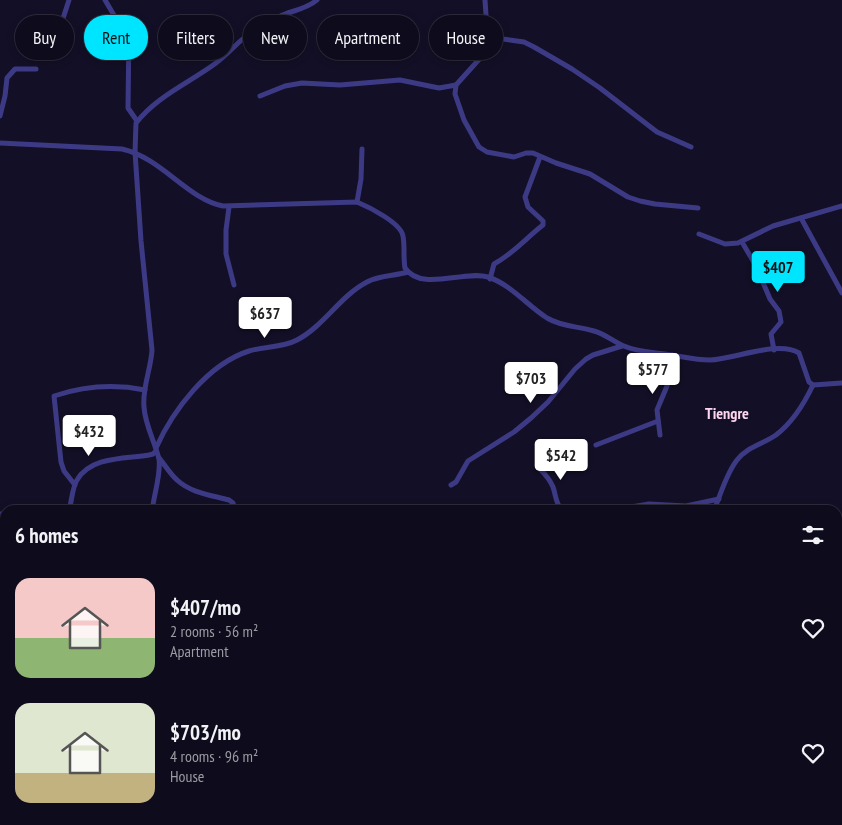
<!DOCTYPE html>
<html lang="en">
<head>
<meta charset="utf-8">
<style>
  :root { --surface:#0e0b1c; --page:#171425; --text:#f1f3f6; --muted:#9b9ba3; --line:#2e2b3b; --accent:#00e5ff }
  body { margin:0; font-family:"PT Sans Narrow",sans-serif; background:var(--page); color:var(--text); height:100vh; display:flex; flex-direction:column; font-size:19px; white-space:nowrap }
  * { box-sizing:border-box; margin:0 }
  p { font-size:16px; color:var(--muted) }
  .icon { flex:none; width:28px; height:28px; fill:none; stroke:currentColor; stroke-width:2; stroke-linecap:round; stroke-linejoin:round }
  .map { position:relative; flex:1; overflow:hidden }
  .side { position:absolute; left:0px; top:505px; width:842px; height:320px; display:flex; flex-direction:column; background:var(--surface); border-radius:15px 15px 0 0; box-shadow:0 2px 8px #0003,0 0 0 1px var(--line) }
  .side>* { flex:none }
  .banner { position:absolute; left:15px; top:15px; width:500px; height:45px; display:flex; gap:10px }
  .price { position:absolute; translate:-50% -42px; padding:0 11px; border-radius:5px; background:#fff; color:#222; font-size:16px; line-height:32px; filter:drop-shadow(0 1px 2px #0008) }
  .price::after { content:''; position:absolute; left:50%; top:30px; width:15px; height:11px; margin-left:-8px; background:inherit; clip-path:polygon(0 0,100% 0,50% 100%) }
  .price.current { background:var(--accent); color:#111 }
  ul { padding:0; list-style:none }
  li { display:flex; align-items:center; gap:15px; height:125px; padding:0 15px }
  li span { display:grid; place-items:center; flex:none; width:140px; height:100px; border-radius:15px; color:#555 }
  li>.icon { margin-inline-start:auto }
  span .icon { width:60px; height:60px; fill:#fffc; stroke-width:1 }
  li b { font-size:21px }
  h2 { display:flex; justify-content:space-between; align-items:center; height:60px; padding:0 15px; font-size:21px }
  .chip { padding:0 18px; border-radius:22px; background:var(--surface); box-shadow:0 2px 8px #0003,0 0 0 1px var(--line); font-size:18px; line-height:45px }
  .chip.current { background:var(--accent); color:#111 }
  .map>svg:first-child { display:block }
</style>
</head>
<body>
<div class="map">
<svg width="842" height="825" viewBox="0 0 842 825">
  <rect width="100%" height="100%" fill="#130f26"/>
  <g fill="none" stroke-linecap="round" stroke-linejoin="round">
    <g stroke="#0c2248" stroke-width="1">
      <polyline points="0,821 1,821"/>
      <polyline points="1,825 5,823 19,825"/>
    </g>
    <g stroke="#3d3a85" stroke-width="5">
      <polyline points="105,0 118,22 129,29 128,108 137,121"/>
      <polyline points="485,0 488,45 483,55 456,85 455,94 464,120 479,147 487,152 514,157 526,153 533,153 556,163 590,174 628,197 640,201 655,204 698,208"/>
      <polyline points="489,37 524,42 534,47 572,69 600,88 657,132 691,147"/>
      <polyline points="56,40 69,0"/>
      <polyline points="260,96 285,86 302,83 340,85 400,80 439,88 456,85"/>
      <polyline points="0,116 5,96 7,78 15,69 36,69"/>
      <path d="M 0,143 L 122,149 C 162,158 187,199 223,206 L 357,202 C 369,207 401,223 403,236 C 405,246 403,257 405,268 C 421,292 464,270 488,277 C 510,284 528,306 547,318 C 562,327 578,326 594,331 C 605,334 614,342 624,346 C 637,352 652,352 665,354 C 680,356 695,360 710,360 C 735,359 778,340 799,353 L 809,382 L 813,385 L 842,383"/>
      <polyline points="357,202 361,179 362,149"/>
      <polyline points="229,207 226,230 226,254 234,285"/>
      <polyline points="801,218 842,293"/>
      <polyline points="699,234 725,244 738,243 773,226 842,206"/>
      <polyline points="742,242 756,266 770,299 779,311 781,322 771,334 774,350"/>
      <path d="M 490,279 L 494,264 C 513,254 526,238 543,225 L 543,221 L 528,207 L 525,197 L 540,157"/>
      <polyline points="660,435 657,410 667,386 672,355"/>
      <polyline points="596,445 658,421"/>
      <path d="M 156,448 C 173,410 208,364 249,351 C 265,346 282,348 297,340 C 324,326 340,296 367,282 C 379,275 395,276 408,272"/>
      <path d="M 159,458 C 165,465 170,474 177,480 C 191,493 211,495 229,500 L 233,503 L 235,510"/>
      <path d="M 540,469 C 546,475 550,480 553,487 C 556,495 555,503 562,510"/>
      <path d="M 75,485 L 64,471 L 61,462 L 54,396 C 84,386 115,384 145,390"/>
      <polyline points="451,485 456,482 468,461 514,432 531,418 548,402 575,369 586,359 593,355 622,346"/>
      <path d="M 153,505 C 155,491 161,473 159,459 C 155,442 145,425 144,407 C 142,388 151,369 152,350 L 141,241 L 135,152 L 136,123 C 157,96 189,83 216,63 C 232,51 243,35 261,26 C 269,22 277,17 285,14 C 296,10 308,8 317,0"/>
      <path d="M 69,510 C 72,501 72,488 77,480 C 91,456 126,459 149,455 L 153,454 L 156,451"/>
      <polyline points="613,510 649,504 686,506 719,499"/>
      <path d="M 714,510 C 721,494 726,474 737,460 C 747,447 763,444 776,435 C 793,422 804,404 813,385"/>
      <polyline points="0,514 5,514"/>
      <polyline points="838,624 842,627"/>
      <polyline points="838,662 842,661"/>
      <polyline points="0,817 5,818"/>
      <polyline points="14,820 34,825"/>
      <polyline points="684,820 691,825"/>
      <polyline points="495,825 502,820"/>
      <polyline points="739,825 755,823 780,825"/>
    </g>
  </g>
  <g text-anchor="middle" dominant-baseline="central" stroke-width="5" stroke-linejoin="round" paint-order="stroke">
    <g font-size="16" font-weight="bold" fill="#ffd6f0" stroke="#130f26">
      <text x="727" y="413">Tiengre</text>
    </g>
  </g>
</svg>
<b class="price current" style="left:778px;top:293px">$407</b>
<b class="price" style="left:265px;top:339px">$637</b>
<b class="price" style="left:653px;top:395px">$577</b>
<b class="price" style="left:531px;top:404px">$703</b>
<b class="price" style="left:89px;top:457px">$432</b>
<b class="price" style="left:561px;top:481px">$542</b>
<div class="banner">
<a class="chip">Buy</a>
<a class="chip current">Rent</a>
<a class="chip">Filters</a>
<a class="chip">New</a>
<a class="chip">Apartment</a>
<a class="chip">House</a>
</div>
<section class="side">
<h2>6 homes<svg class="icon" aria-label="filters" viewBox="0 0 24 24"><path d="M4 7h16M4 17h16"/><circle cx="9" cy="7" r="2"/><circle cx="15" cy="17" r="2"/></svg></h2>
<ul>
<li><span style="background:linear-gradient(#f6c9c9 60%,#8fb573 0)"><svg class="icon" aria-label="home" viewBox="0 0 24 24"><path d="M3 11l9-7 9 7M6 9v11h12V9"/></svg></span><div><b>$407/mo</b><p>2 rooms · 56 m²</p><p>Apartment</p></div><svg class="icon" aria-label="heart" viewBox="0 0 24 24"><path d="M12 20l-8-8c-3-5 5-10 8-4 3-6 11-1 8 4z"/></svg></li>
<li><span style="background:linear-gradient(#dfe7d0 70%,#c2b280 0)"><svg class="icon" aria-label="home" viewBox="0 0 24 24"><path d="M3 11l9-7 9 7M6 9v11h12V9"/></svg></span><div><b>$703/mo</b><p>4 rooms · 96 m²</p><p>House</p></div><svg class="icon" aria-label="heart" viewBox="0 0 24 24"><path d="M12 20l-8-8c-3-5 5-10 8-4 3-6 11-1 8 4z"/></svg></li>
</ul>
</section>
</div>
</body>
</html>
